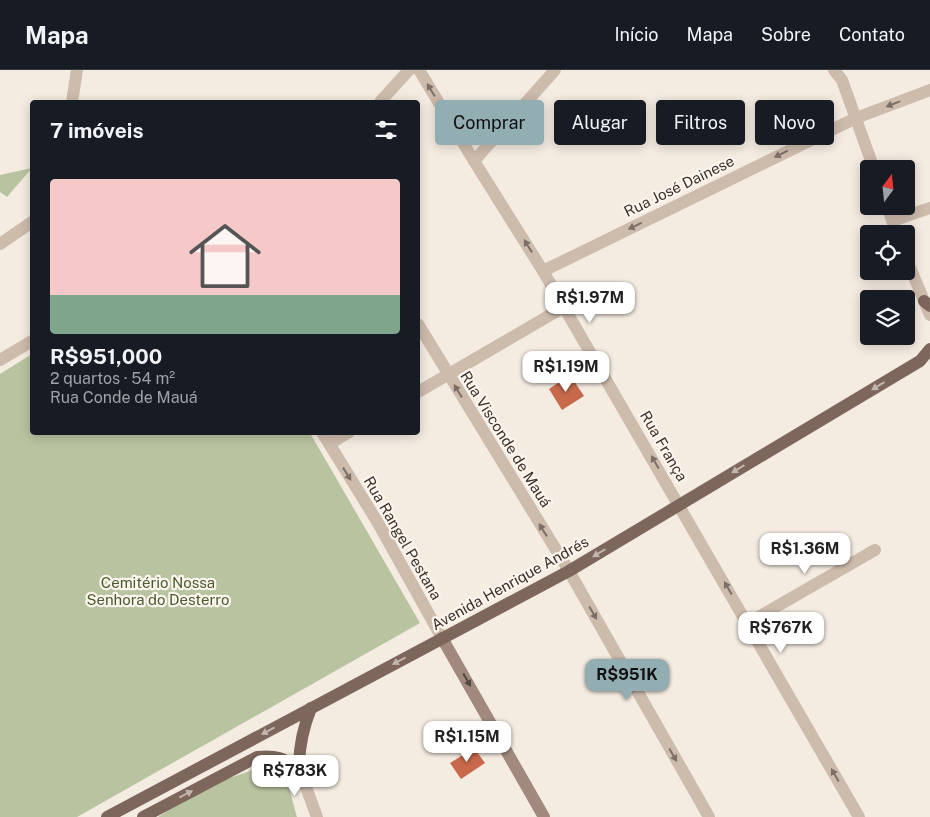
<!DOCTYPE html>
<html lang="pt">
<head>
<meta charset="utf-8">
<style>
  :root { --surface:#171b24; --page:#242831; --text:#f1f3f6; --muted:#9ea1a6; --line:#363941; --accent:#92aeb2 }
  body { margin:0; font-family:"Public Sans",sans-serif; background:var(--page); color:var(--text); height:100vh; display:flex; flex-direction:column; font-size:19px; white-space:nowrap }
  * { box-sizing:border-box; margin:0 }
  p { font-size:16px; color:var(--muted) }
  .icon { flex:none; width:28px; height:28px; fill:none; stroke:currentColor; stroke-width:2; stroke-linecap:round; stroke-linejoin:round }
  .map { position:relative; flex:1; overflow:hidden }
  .side { position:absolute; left:30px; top:30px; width:390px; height:335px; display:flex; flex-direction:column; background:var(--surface); border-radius:5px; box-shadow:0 2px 12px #0003 }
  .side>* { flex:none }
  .banner { position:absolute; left:435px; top:30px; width:420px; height:45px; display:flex; gap:10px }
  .needle { width:32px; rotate:15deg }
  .controls { position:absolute; left:860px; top:90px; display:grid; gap:10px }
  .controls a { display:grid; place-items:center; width:55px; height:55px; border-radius:5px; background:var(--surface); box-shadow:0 2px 12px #0003; font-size:25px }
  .price { position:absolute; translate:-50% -42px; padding:0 11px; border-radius:10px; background:#fff; color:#222; font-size:16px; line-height:32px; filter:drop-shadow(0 1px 2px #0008) }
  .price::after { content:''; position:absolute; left:50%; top:30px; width:15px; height:11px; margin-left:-8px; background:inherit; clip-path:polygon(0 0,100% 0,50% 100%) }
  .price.active { background:var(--accent); color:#111 }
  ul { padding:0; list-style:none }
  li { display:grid; align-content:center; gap:10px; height:265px; padding:0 20px }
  li span { display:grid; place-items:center; height:155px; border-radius:5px; color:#555 }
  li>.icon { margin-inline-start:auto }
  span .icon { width:90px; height:90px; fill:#fffc; stroke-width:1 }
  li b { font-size:21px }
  h2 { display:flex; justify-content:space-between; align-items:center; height:60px; padding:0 20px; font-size:21px }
  .tag { padding:0 18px; border-radius:5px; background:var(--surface); box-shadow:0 2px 12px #0003; font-size:18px; line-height:45px }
  .tag.active { background:var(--accent); color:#111 }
  header { display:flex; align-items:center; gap:30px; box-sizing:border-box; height:70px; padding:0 25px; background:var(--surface); border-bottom:1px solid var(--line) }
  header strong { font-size:24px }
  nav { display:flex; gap:28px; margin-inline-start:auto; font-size:18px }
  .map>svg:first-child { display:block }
</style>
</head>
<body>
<header>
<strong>Mapa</strong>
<nav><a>Início</a><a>Mapa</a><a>Sobre</a><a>Contato</a></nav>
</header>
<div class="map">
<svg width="930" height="747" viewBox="0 0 930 747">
  <rect width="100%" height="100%" fill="#f4ebe1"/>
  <g fill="#b8c4a0">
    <polygon points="32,98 7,127 0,122 0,105"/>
    <polygon points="32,284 32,362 310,363 420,553 77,747 0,747 0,304"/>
    <polygon points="281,690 297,747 158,747 210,715"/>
  </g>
  <g fill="#c8694b">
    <polygon points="570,305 584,326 562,340 549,319"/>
    <polygon points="474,678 485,693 461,709 450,693"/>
  </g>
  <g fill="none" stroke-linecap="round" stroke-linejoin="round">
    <g stroke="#cdbbac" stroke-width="12">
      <polyline points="419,0 474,91 543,201 859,747"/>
      <polyline points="72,32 77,0"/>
      <polyline points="380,32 409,0"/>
      <polyline points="474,91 555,0"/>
      <polyline points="892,151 930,138"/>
      <polyline points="0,174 32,152"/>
      <polyline points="543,201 856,48 930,20"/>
      <polyline points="418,254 569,501 709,747"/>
      <polyline points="0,290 32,271"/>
      <polyline points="418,322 564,237"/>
      <polyline points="322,362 378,453 442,568"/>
      <polyline points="329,374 349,362"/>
      <polyline points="748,553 875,480"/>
    </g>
    <g stroke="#cdbbac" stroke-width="12">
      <polyline points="834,0 842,10 874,99"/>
      <polyline points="887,136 897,164"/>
      <polyline points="906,188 930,245"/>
      <polyline points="299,698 317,747"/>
    </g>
    <polyline stroke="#a18a7d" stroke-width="12" points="442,568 544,747"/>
    <g stroke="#7d675c" stroke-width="12">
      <polyline points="924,231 930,236"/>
      <polyline points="107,747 569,501 920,291 930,279"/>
      <path d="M 143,747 L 257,687 C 276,685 283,688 299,698 C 299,675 303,658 311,638"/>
    </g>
  </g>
  <defs><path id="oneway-solid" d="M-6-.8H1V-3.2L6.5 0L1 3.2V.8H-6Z" transform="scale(1.25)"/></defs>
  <g fill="#7d6f65">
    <use href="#oneway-solid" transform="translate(431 20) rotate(-121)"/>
    <use href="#oneway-solid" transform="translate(893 34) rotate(159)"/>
    <use href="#oneway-solid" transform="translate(781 84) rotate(154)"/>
    <use href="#oneway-solid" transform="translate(635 156) rotate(154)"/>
    <use href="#oneway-solid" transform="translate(528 176) rotate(-122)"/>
    <use href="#oneway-solid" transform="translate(458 321) rotate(-122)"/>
    <use href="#oneway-solid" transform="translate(655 392) rotate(-120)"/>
    <use href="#oneway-solid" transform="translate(347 404) rotate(58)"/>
    <use href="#oneway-solid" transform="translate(543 460) rotate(-122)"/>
    <use href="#oneway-solid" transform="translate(728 518) rotate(-120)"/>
    <use href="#oneway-solid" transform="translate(593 543) rotate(60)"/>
    <use href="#oneway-solid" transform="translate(673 685) rotate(60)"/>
    <use href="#oneway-solid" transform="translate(835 705) rotate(-120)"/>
  </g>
  <g fill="#c2b5ac">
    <use href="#oneway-solid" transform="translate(878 316) rotate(149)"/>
    <use href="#oneway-solid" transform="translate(738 399) rotate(149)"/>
    <use href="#oneway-solid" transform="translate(599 483) rotate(149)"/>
    <use href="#oneway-solid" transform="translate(399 591) rotate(152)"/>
    <use href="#oneway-solid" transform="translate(268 661) rotate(152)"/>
    <use href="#oneway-solid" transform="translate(186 724) rotate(-28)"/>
  </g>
  <use fill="#544640" href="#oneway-solid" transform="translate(467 610) rotate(60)"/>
  <g text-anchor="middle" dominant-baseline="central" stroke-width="4.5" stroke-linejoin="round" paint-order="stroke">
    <g font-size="15" fill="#3b302b" stroke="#fbf5ee">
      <text transform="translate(679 116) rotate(-26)">Rua José Dainese</text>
      <text transform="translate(506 369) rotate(58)">Rua Visconde de Mauá</text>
      <text transform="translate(664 376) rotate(60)">Rua França</text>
      <text transform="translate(403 468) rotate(60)">Rua Rangel Pestana</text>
      <text transform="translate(510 513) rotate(-29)">Avenida Henrique Andrés</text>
    </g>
    <g font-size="15" fill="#4a5a2e" stroke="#fbf5ee">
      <text x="158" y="512">Cemitério Nossa<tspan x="158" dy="17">Senhora do Desterro</tspan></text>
    </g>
  </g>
</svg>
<div class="controls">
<a><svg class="needle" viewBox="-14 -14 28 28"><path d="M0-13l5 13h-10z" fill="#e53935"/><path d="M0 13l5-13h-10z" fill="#9ea1a6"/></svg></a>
<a><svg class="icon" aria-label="locate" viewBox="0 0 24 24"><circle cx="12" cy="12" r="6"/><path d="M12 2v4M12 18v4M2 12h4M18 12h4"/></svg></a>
<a><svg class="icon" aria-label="layers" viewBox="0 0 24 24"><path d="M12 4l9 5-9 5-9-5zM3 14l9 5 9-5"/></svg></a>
</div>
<b class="price" style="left:590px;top:254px">R$1.97M</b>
<b class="price" style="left:566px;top:323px">R$1.19M</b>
<b class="price" style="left:805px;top:505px">R$1.36M</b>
<b class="price" style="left:781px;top:584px">R$767K</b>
<b class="price active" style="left:627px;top:631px">R$951K</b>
<b class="price" style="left:467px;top:693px">R$1.15M</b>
<b class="price" style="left:295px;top:727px">R$783K</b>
<div class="banner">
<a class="tag active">Comprar</a>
<a class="tag">Alugar</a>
<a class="tag">Filtros</a>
<a class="tag">Novo</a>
</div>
<section class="side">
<h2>7 imóveis<svg class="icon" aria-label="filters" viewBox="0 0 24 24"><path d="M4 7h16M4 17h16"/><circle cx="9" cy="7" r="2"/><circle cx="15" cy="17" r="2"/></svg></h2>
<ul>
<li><span style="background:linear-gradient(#f6c9c9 75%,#7fa58c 0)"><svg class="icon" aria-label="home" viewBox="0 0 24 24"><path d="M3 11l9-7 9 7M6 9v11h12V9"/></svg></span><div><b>R$951,000</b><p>2 quartos · 54 m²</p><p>Rua Conde de Mauá</p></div></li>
</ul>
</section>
</div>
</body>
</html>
